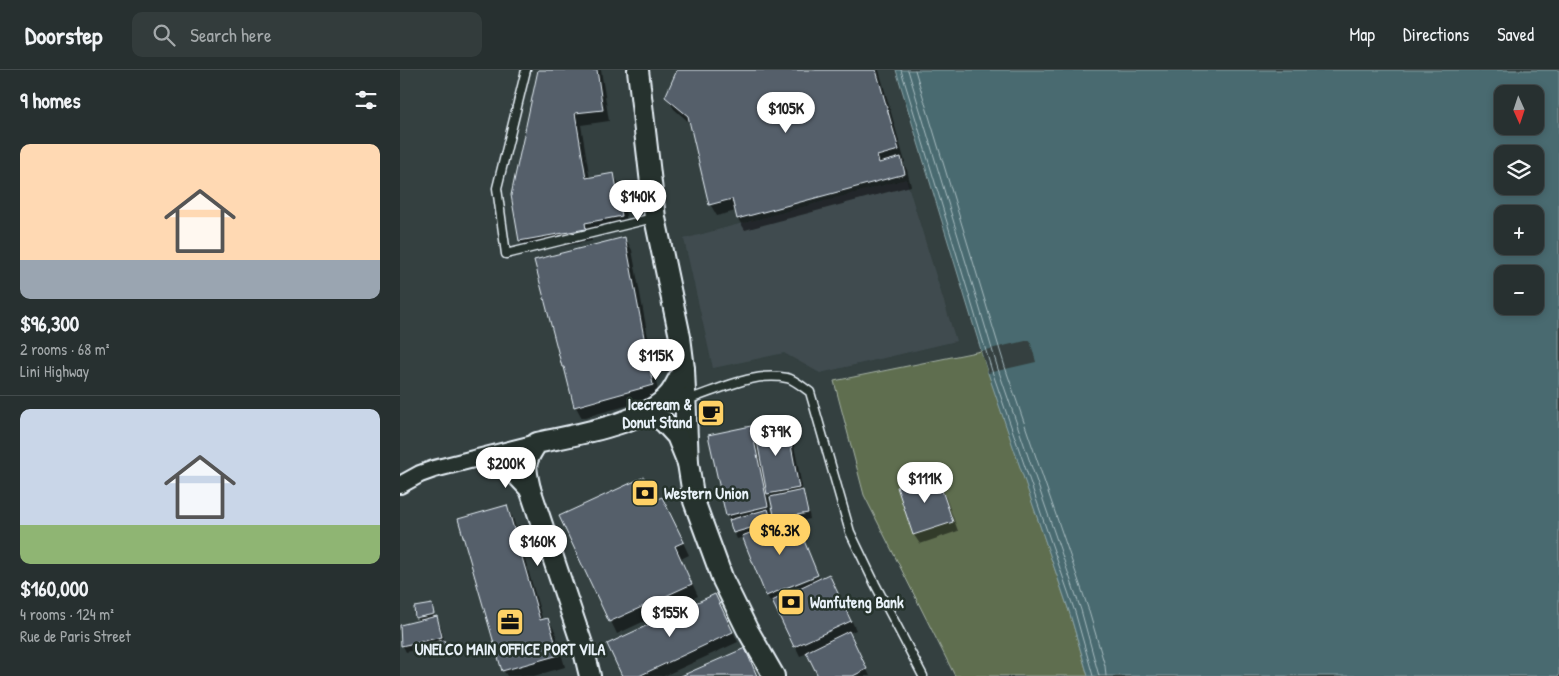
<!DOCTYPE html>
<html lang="en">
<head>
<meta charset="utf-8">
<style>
  :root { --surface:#273030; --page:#333c3c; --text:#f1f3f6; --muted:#a4a9ab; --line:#434b4c; --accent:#ffd166 }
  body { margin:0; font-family:"Patrick Hand",sans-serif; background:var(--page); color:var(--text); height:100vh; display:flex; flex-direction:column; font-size:19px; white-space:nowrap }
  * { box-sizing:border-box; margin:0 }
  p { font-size:16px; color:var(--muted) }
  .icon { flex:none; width:28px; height:28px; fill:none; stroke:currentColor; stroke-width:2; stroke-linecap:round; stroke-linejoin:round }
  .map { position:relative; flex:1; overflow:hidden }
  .drawer { display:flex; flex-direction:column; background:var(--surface); width:400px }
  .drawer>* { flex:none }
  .needle { width:32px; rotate:177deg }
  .controls { position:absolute; left:1094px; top:15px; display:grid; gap:10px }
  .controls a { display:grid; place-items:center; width:50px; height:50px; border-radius:10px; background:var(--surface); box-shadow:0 2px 8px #0003,0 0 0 1px var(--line); font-size:25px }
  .price { position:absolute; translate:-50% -42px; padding:0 11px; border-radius:18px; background:#fff; color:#222; font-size:16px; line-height:32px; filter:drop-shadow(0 1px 2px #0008) }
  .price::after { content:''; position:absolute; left:50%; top:30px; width:15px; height:11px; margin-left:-8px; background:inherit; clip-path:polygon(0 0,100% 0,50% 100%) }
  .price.current { background:var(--accent); color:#111 }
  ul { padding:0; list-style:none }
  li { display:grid; align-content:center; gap:10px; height:265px; padding:0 20px }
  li+li { border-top:1px solid var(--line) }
  li span { display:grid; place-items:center; height:155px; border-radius:10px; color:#555 }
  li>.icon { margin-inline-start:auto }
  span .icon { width:90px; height:90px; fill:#fffc; stroke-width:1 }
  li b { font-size:21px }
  h2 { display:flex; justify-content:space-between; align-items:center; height:60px; padding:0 20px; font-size:21px }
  header { display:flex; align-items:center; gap:30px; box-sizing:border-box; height:70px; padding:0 25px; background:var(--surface); border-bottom:1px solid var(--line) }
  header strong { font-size:24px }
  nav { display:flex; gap:28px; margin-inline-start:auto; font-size:18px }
  .search { width:350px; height:45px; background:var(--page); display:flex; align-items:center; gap:12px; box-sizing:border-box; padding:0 18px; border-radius:10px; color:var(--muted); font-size:19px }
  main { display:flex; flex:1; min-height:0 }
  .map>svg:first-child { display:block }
</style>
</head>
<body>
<header>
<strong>Doorstep</strong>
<div class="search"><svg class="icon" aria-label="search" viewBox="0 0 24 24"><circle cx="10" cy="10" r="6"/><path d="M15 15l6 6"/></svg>Search here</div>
<nav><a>Map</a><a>Directions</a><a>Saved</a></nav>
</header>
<main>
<section class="drawer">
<h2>9 homes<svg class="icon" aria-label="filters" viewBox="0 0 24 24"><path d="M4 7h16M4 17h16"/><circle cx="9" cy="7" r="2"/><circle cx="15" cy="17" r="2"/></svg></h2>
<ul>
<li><span style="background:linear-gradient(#ffd9b3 75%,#9aa5b1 0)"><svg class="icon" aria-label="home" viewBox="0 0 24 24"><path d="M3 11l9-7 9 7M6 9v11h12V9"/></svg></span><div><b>$96,300</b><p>2 rooms · 68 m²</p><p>Lini Highway</p></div></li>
<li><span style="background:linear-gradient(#c9d6e8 75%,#8fb573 0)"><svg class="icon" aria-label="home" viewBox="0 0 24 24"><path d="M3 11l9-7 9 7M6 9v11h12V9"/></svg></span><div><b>$160,000</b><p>4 rooms · 124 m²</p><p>Rue de Paris Street</p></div></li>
</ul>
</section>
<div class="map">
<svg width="1159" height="606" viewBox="0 0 1159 606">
  <rect width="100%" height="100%" fill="#344040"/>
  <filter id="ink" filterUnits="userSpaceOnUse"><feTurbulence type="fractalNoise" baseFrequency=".02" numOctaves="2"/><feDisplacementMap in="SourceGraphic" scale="10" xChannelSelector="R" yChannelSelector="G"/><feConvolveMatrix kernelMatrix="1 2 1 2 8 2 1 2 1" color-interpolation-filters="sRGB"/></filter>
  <g filter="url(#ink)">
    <polygon fill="#414c50" points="506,109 556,271 420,303 384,283 313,298 284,169"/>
    <polygon fill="#5f6e50" stroke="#a4b0a4" points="581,281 670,544 688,606 555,606 464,425 434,311"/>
    <path fill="#486b6f" stroke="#88a1a6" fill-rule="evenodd" d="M 496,0 L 1159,0 L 1159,606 L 688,606 L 670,544 L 588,303 ZM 1102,24 L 1135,24 L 1135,56 L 1102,56 ZM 1102,84 L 1135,84 L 1135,116 L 1102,116 ZM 1102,144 L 1135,144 L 1135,176 L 1102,176 ZM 1102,204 L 1135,204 L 1135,236 L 1102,236 Z"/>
    <polygon fill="#344040" points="630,270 636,292 588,303 581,281"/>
    <g fill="#0007" fill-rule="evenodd">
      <polygon points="140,0 201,0 209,51 181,55 190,109 214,105 221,117 228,158 191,165 192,171 127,183 120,171 112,125"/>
      <polygon points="278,0 479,0 505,92 503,93 507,100 511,116 345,160 338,149 336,141 317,146 310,134 291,54 274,39 267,27"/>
      <polygon points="225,168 232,180 259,327 182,348 176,337 167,303 163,297"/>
      <path d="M 385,350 L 391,359 L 403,422 L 406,428 L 410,449 L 396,452 L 418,504 L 366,524 L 344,467 L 337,469 L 327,445 L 350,357 L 358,371 ZM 368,422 L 372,429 L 376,449 L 379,453 L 374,455 Z"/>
      <polygon points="536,405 541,414 558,461 520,474 514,465 498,418"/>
      <polygon points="262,428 289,485 281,489 298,526 217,564 161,447 255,431"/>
      <polygon points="106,436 113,448 143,551 148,549 155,561 165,597 134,606 107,606 104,601 59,450"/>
      <polygon points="429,505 456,560 449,563 470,606 419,606 408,583 400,586 375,533 372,534 367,526 419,506 420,510"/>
      <polygon points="320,535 338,572 264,606 223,606"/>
      <polygon points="32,536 35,548 40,554 48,584 28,590 24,578 6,582 3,576 0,556 19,552 17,547"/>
    </g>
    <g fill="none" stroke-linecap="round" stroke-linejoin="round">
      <g stroke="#a8bbc1" stroke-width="1">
        <polyline points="501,0 592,301 675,542 693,606"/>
        <polyline points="508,0 598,299 681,540 699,606"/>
        <polyline points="515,0 605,297 688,538 705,596 706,606"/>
      </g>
    </g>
    <g fill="#545e6b" stroke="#e8f1f8">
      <polygon points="138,0 197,0 203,40 175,43 186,108 214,103 222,146 185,153 186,159 119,171 111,125"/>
      <polygon points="277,0 476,0 499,80 477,86 479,93 501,87 505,104 337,149 332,129 309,135 288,46 265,27"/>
      <polygon points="225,167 253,315 174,337 164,297 162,297 134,190"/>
      <polygon points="386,349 399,418 367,424 354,355"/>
      <polygon points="351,356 368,436 326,446 308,365"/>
      <polygon points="536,403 553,452 513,465 497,417"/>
      <polygon points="244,407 255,430 262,427 284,472 275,476 292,514 209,552 159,446"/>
      <polygon points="403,420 408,443 375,449 370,427"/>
      <polygon points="107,435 140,550 148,548 159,585 102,601 58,449"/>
      <polygon points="368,439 372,452 333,463 329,450"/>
      <polygon points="394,446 418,505 366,526 342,466"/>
      <polygon points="429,504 451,551 394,577 372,531"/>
      <polygon points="315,524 333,562 239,606 222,606 207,574"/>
      <polygon points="32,534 34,544 15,548 14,537"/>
      <polygon points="37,546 42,567 1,576 0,555"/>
      <polygon points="449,561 467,599 453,606 418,606 406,582"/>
      <polygon points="44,570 48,581 26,587 22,576"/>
      <polygon points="345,578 357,606 281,606"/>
    </g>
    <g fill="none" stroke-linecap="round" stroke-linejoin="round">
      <g stroke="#e8f1f8" stroke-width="11">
        <g id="service">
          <polyline points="126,0 97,118 106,184 253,148"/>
          <path d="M 287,330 C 318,320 354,301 387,308 C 394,309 404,318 410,322 L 450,462 L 475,514 L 523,606"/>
        </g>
      </g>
      <g stroke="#e8f1f8" stroke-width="20">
        <polyline id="minor" points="0,415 20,404 34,399 137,373"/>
      </g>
      <g stroke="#e8f1f8" stroke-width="24">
        <g id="tertiary">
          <polyline points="238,0 255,148 280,267 284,299 288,393"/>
          <polyline points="249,341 265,353 277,366 288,393 294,431 323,510 347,559 374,606"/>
          <polyline points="99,395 114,402 130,419"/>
          <path d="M 190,606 L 183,577 L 130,419 C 125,396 123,393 137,373 C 173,365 245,354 269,325 C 275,318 279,307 284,299"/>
        </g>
      </g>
      <use href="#service" stroke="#26332d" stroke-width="8"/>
      <use href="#minor" stroke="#26332d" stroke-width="16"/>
      <use href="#tertiary" stroke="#26332d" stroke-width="20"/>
    </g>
  </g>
  <defs>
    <g id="cafe-square" transform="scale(1.4375)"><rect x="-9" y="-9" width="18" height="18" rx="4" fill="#ffd166" stroke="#26332d"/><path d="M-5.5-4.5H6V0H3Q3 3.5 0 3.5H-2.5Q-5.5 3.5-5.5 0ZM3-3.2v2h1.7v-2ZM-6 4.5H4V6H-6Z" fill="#111"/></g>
    <g id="bank-square" transform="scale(1.4375)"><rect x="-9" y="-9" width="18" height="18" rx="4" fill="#ffd166" stroke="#26332d"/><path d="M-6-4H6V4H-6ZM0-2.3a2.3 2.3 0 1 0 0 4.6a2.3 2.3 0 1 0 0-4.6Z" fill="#111"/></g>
    <g id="office-square" transform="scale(1.4375)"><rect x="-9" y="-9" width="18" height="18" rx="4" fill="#ffd166" stroke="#26332d"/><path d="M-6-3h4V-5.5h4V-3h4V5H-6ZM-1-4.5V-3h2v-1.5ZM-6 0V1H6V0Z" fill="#111"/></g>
  </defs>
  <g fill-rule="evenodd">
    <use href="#cafe-square" x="311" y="343"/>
    <use href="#bank-square" x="245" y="423"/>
    <use href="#bank-square" x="391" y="532"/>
    <use href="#office-square" x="110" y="552"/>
  </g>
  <g text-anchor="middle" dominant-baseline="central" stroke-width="5" stroke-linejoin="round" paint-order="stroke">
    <g font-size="16" font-weight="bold" fill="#e8f1f8" stroke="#26332d" text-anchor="start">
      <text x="292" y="334" text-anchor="end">Icecream &amp;<tspan x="292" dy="18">Donut Stand</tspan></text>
      <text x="264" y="423">Western Union</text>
      <text x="410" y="532">Wanfuteng Bank</text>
      <text x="110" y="579" text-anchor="middle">UNELCO MAIN OFFICE PORT VILA</text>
    </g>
  </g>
</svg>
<div class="controls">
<a><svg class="needle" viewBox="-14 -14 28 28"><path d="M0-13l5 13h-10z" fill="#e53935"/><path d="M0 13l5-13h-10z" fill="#a4a9ab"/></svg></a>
<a><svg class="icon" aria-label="layers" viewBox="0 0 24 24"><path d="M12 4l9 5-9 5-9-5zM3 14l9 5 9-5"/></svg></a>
<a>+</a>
<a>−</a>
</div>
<b class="price" style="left:386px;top:64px">$105K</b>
<b class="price" style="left:238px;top:152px">$140K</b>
<b class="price" style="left:256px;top:311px">$115K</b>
<b class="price" style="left:376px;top:387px">$79K</b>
<b class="price" style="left:106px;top:419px">$200K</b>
<b class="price" style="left:525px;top:434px">$111K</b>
<b class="price current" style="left:380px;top:486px">$96.3K</b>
<b class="price" style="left:138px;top:497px">$160K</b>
<b class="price" style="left:270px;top:568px">$155K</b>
</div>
</main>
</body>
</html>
